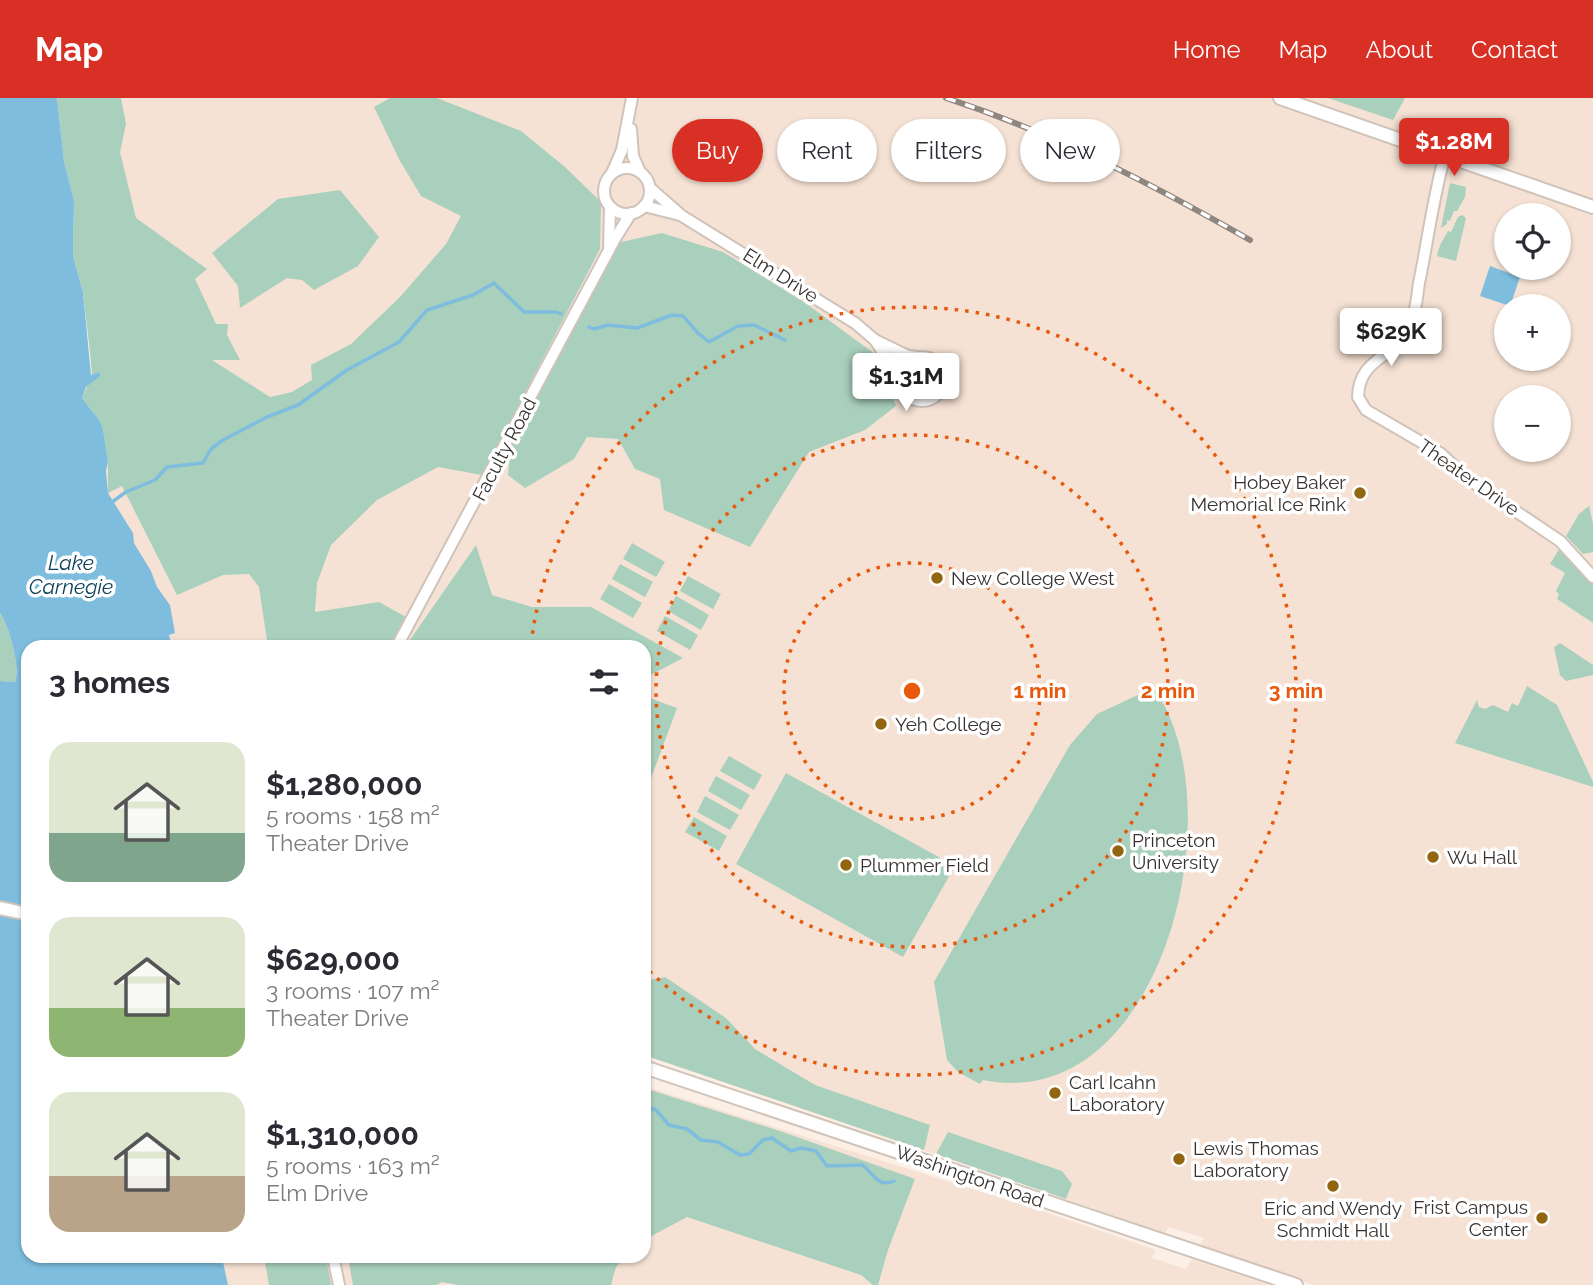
<!DOCTYPE html>
<html lang="en">
<head>
<meta charset="utf-8">
<style>
  :root { --surface:#fff; --page:#f2f2f3; --text:#2b2b33; --muted:#7c7c81; --accent:#d93025 }
  body { margin:0; font-family:Raleway,sans-serif; background:var(--page); color:var(--text); height:100vh; display:flex; flex-direction:column; font-size:26px; white-space:nowrap }
  * { box-sizing:border-box; margin:0 }
  p { font-size:23px; color:var(--muted) }
  .icon { flex:none; width:38px; height:38px; fill:none; stroke:currentColor; stroke-width:2; stroke-linecap:round; stroke-linejoin:round }
  .map { position:relative; flex:1; overflow:hidden }
  .drawer { position:absolute; left:21px; top:542px; width:630px; height:623px; display:flex; flex-direction:column; background:var(--surface); border-radius:21px; box-shadow:0 2px 5px #0004 }
  .drawer>* { flex:none }
  .hud { position:absolute; left:672px; top:21px; width:665px; height:63px; display:flex; gap:14px }
  .controls { position:absolute; left:1494px; top:105px; display:grid; gap:14px }
  .controls a { display:grid; place-items:center; width:77px; height:77px; border-radius:50%; background:var(--surface); box-shadow:0 2px 5px #0004; font-size:35px }
  .price { position:absolute; translate:-50% -60px; padding:0 16px; border-radius:7px; background:#fff; color:#222; font-size:23px; line-height:46px; filter:drop-shadow(0 2px 4px #0008) }
  .price::after { content:''; position:absolute; left:50%; top:42px; width:21px; height:16px; margin-left:-10px; background:inherit; clip-path:polygon(0 0,100% 0,50% 100%) }
  .price.current { background:var(--accent); color:#fff }
  ul { padding:0; list-style:none }
  li { display:flex; align-items:center; gap:21px; height:175px; padding:0 28px }
  li span { display:grid; place-items:center; flex:none; width:196px; height:140px; border-radius:21px; color:#555 }
  li>.icon { margin-inline-start:auto }
  span .icon { width:84px; height:84px; fill:#fffc; stroke-width:1 }
  li b { font-size:30px }
  h2 { display:flex; justify-content:space-between; align-items:center; height:84px; padding:0 28px; font-size:30px }
  .tag { padding:0 24px; border-radius:32px; background:var(--surface); box-shadow:0 2px 5px #0004; font-size:24px; line-height:63px }
  .tag.current { background:var(--accent); color:#fff }
  header { display:flex; align-items:center; gap:42px; box-sizing:border-box; height:98px; padding:0 35px; background:var(--accent); color:#fff }
  header strong { font-size:33px }
  nav { display:flex; gap:38px; margin-inline-start:auto; font-size:24px }
  .map>svg:first-child { display:block }
</style>
</head>
<body>
<header>
<strong>Map</strong>
<nav><a>Home</a><a>Map</a><a>About</a><a>Contact</a></nav>
</header>
<div class="map">
<svg width="1593" height="1187" viewBox="0 0 1593 1187">
  <rect width="100%" height="100%" fill="#fcefe6"/>
  <g fill="#f5e2d4" fill-rule="evenodd">
    <path d="M 57,0 L 1593,0 L 1593,1187 L 1314,1187 L 1199,1149 L 1204,1140 L 1169,1129 L 1165,1135 L 644,957 L 644,550 L 172,549 L 169,537 L 174,535 L 170,507 L 157,489 L 151,473 L 134,445 L 133,435 L 108,395 L 106,373 L 108,364 ZM 1507,117 L 1559,117 L 1559,170 L 1507,170 ZM 1507,208 L 1559,208 L 1559,261 L 1507,261 ZM 1507,299 L 1559,299 L 1559,352 L 1507,352 Z"/>
    <polygon points="644,988 1045,1114 1156,1152 1152,1160 1186,1171 1192,1161 1269,1187 228,1187 222,1159 644,1158"/>
  </g>
  <g fill="#a9d0bd">
    <polygon points="57,0 121,0 126,26 120,54 136,120 207,171 195,181 216,226 228,226 227,237 240,262 212,262 270,299 292,294 312,282 311,267 351,246 400,199 446,146 461,118 421,98 400,63 374,9 390,0 437,0 521,33 565,69 601,104 600,151 482,377 438,369 377,402 331,447 317,485 315,514 379,504 406,519 390,549 268,549 259,489 249,476 223,477 177,497 122,388 108,395 108,364 100,323 82,300 92,277 90,255 83,194 73,158 74,103 64,63"/>
    <polygon points="1328,0 1405,0 1393,22"/>
    <polygon points="1450,85 1466,89 1465,99 1457,113 1454,113 1450,123 1447,122 1447,126 1441,130"/>
    <polygon points="340,92 379,139 358,168 314,192 302,182 287,180 240,210 238,188 212,155 278,101"/>
    <path d="M 1462,117 L 1466,120 L 1456,163 L 1437,158 C 1439,147 1443,142 1448,133 L 1451,134 L 1458,119 Z"/>
    <polygon points="662,135 723,154 804,204 875,256 896,308 865,332 809,354 750,449 664,412 660,381 635,371 618,341 587,339 574,361 525,390 508,377 511,346 612,155 621,144"/>
    <polygon points="1589,408 1593,426 1593,454 1583,456 1566,438 1579,416"/>
    <polygon points="632,445 665,464 656,479 623,461"/>
    <polygon points="476,447 492,497 532,509 591,509 683,560 645,580 644,550 405,549"/>
    <polygon points="1560,450 1593,487 1593,525 1557,501 1559,496 1556,493 1565,475 1550,466"/>
    <polygon points="620,466 653,484 645,499 612,481"/>
    <polygon points="688,478 721,496 713,511 680,493"/>
    <polygon points="609,486 642,505 633,520 600,501"/>
    <polygon points="676,498 709,517 701,532 668,513"/>
    <path d="M 0,515 C 9,527 21,570 15,584 L 0,583 Z"/>
    <polygon points="665,518 698,537 690,552 657,533"/>
    <polygon points="1560,545 1593,567 1593,577 1566,583 1560,577 1554,549"/>
    <path d="M 1151,586 C 1239,701 1164,1019 983,982 L 980,986 L 958,974 L 947,962 L 934,884 L 1070,647 L 1097,616 L 1140,596 Z"/>
    <polygon points="1527,588 1557,607 1593,684 1593,689 1455,645 1477,602 1479,609 1485,611 1493,607 1508,614 1512,605 1518,608"/>
    <polygon points="644,598 677,610 644,699"/>
    <polygon points="729,658 762,677 754,692 720,673"/>
    <polygon points="786,675 955,768 903,859 736,766"/>
    <polygon points="716,678 750,697 741,712 708,693"/>
    <polygon points="705,698 739,717 730,732 697,714"/>
    <polygon points="694,719 727,738 719,753 685,734"/>
    <polygon points="665,879 726,920 755,951 815,987 930,1027 924,1052 644,957 644,883"/>
    <polygon points="644,990 783,1034 915,1081 888,1152 878,1187 873,1187 861,1177 687,1119 644,1142"/>
    <polygon points="948,1034 1062,1073 1072,1086 1066,1101 936,1056"/>
    <polygon points="264,1159 326,1159 331,1187 269,1187"/>
    <polygon points="348,1159 348,1158 625,1159 616,1169 611,1187 458,1187 442,1184 436,1187 353,1187"/>
  </g>
  <g fill="#7ebddd">
    <path d="M 0,0 L 57,0 L 64,63 L 74,103 L 73,158 L 83,194 L 91,277 L 99,274 L 100,278 L 86,289 L 82,300 L 100,323 L 103,333 L 108,364 L 106,373 L 108,395 L 133,435 L 134,445 L 151,473 L 157,489 L 170,507 L 175,535 L 169,537 L 172,549 L 28,550 L 28,1158 L 222,1159 L 228,1187 L 0,1187 L 0,583 L 15,584 C 21,570 9,527 0,515 Z"/>
    <polygon points="1490,168 1520,179 1510,208 1480,198"/>
  </g>
  <g fill="none" stroke-linecap="round" stroke-linejoin="round">
    <g stroke="#7ebddd" stroke-width="3.5">
      <polyline points="589,229 594,231 608,227 637,230 672,217 683,218 698,235 709,244 738,228 754,227 785,242"/>
      <polyline points="112,404 126,394 155,382 167,369 203,365 211,351 223,342 267,319 298,307 347,272 399,244 427,212 473,197 494,185 524,214 556,214 561,216"/>
      <path d="M 644,1008 L 656,1012 L 669,1027 L 687,1031 L 701,1042 L 718,1044 L 740,1057 L 749,1056 L 763,1042 L 772,1040 L 791,1053 L 801,1050 L 816,1053 L 827,1068 L 862,1067 C 874,1075 877,1090 894,1083"/>
    </g>
    <g stroke="#cfc3ba" stroke-width="14">
      <g id="minor">
        <polyline points="631,31 633,58 640,74"/>
        <path d="M 1445,57 C 1433,99 1428,142 1419,185 C 1417,199 1416,215 1410,228 C 1397,260 1359,258 1358,299 L 1366,312 L 1440,355 L 1468,381 L 1560,443 L 1593,479"/>
        <circle cx="627" cy="93" r="23"/>
        <polyline points="612,75 622,52 632,0"/>
        <polyline points="650,90 682,118 855,225 875,242 900,280"/>
        <polyline points="644,108 680,117"/>
        <polyline points="609,148 610,109"/>
        <polyline points="875,242 908,258 917,259"/>
        <circle cx="922" cy="281" r="22"/>
        <polyline points="396,550 616,139 631,115"/>
        <polyline points="333,1158 339,1187"/>
      </g>
    </g>
    <g stroke="#cfc3ba" stroke-width="16">
      <g id="major">
        <polyline points="1280,0 1593,109"/>
        <polyline points="0,810 28,816"/>
        <polyline points="644,969 1296,1187"/>
      </g>
    </g>
    <use href="#minor" stroke="#fff" stroke-width="10"/>
    <use href="#major" stroke="#fff" stroke-width="12"/>
    <g stroke="#8f8680" stroke-width="6">
      <path id="rail" d="M 946,0 C 1056,36 1150,85 1250,142"/>
    </g>
    <use href="#rail" stroke="#fff" stroke-width="3.5" stroke-dasharray="10" stroke-linecap="butt"/>
  </g>
  <g fill="none" stroke="#e8590c" stroke-width="3.5" stroke-dasharray="3.5 7">
    <circle cx="912" cy="593" r="128"/>
    <circle cx="912" cy="593" r="256"/>
    <path d="M531 546A384 384 0 1 1 645 869"/>
  </g>
  <g fill="#926510" stroke="#fff" stroke-width="2.5">
    <circle cx="1360" cy="395" r="7"/>
    <circle cx="937" cy="480" r="7"/>
    <circle cx="881" cy="626" r="7"/>
    <circle cx="1118" cy="753" r="7"/>
    <circle cx="1433" cy="759" r="7"/>
    <circle cx="846" cy="767" r="7"/>
    <circle cx="1055" cy="995" r="7"/>
    <circle cx="1179" cy="1061" r="7"/>
    <circle cx="1333" cy="1088" r="7"/>
    <circle cx="1542" cy="1120" r="7"/>
  </g>
  <g text-anchor="middle" dominant-baseline="central" stroke-width="7" stroke-linejoin="round" paint-order="stroke">
    <g font-size="19" fill="#37322f" stroke="#fff">
      <text transform="translate(781 177) rotate(32)">Elm Drive</text>
      <text transform="translate(504 351) rotate(-62)">Faculty Road</text>
      <text transform="translate(1469 379) rotate(35)">Theater Drive</text>
      <text transform="translate(970 1078) rotate(19)">Washington Road</text>
    </g>
    <g font-size="19" fill="#37322f" stroke="#fff" text-anchor="start">
      <text x="1346" y="384" text-anchor="end">Hobey Baker<tspan x="1346" dy="22">Memorial Ice Rink</tspan></text>
      <text x="951" y="480">New College West</text>
      <text x="895" y="626">Yeh College</text>
      <text x="1132" y="742">Princeton<tspan x="1132" dy="22">University</tspan></text>
      <text x="1447" y="759">Wu Hall</text>
      <text x="860" y="767">Plummer Field</text>
      <text x="1069" y="984">Carl Icahn<tspan x="1069" dy="22">Laboratory</tspan></text>
      <text x="1193" y="1050">Lewis Thomas<tspan x="1193" dy="22">Laboratory</tspan></text>
      <text x="1528" y="1109" text-anchor="end">Frist Campus<tspan x="1528" dy="22">Center</tspan></text>
      <text x="1333" y="1110" text-anchor="middle">Eric and Wendy<tspan x="1333" dy="22">Schmidt Hall</tspan></text>
    </g>
    <g font-size="21" font-style="italic" fill="#0d4259" stroke="#fff">
      <text x="71" y="464">Lake<tspan x="71" dy="24">Carnegie</tspan></text>
    </g>
  </g>
  <circle cx="912" cy="593" r="10" fill="#e8590c" stroke="#fff" stroke-width="3.5"/>
  <g font-size="21" text-anchor="middle" font-weight="bold" fill="#e8590c" stroke="#fff" stroke-width="7" stroke-linejoin="round" paint-order="stroke">
    <text x="1040" y="600">1 min</text>
    <text x="1168" y="600">2 min</text>
    <text x="1296" y="600">3 min</text>
  </g>
</svg>
<div class="controls">
<a><svg class="icon" aria-label="locate" viewBox="0 0 24 24"><circle cx="12" cy="12" r="6"/><path d="M12 2v4M12 18v4M2 12h4M18 12h4"/></svg></a>
<a>+</a>
<a>−</a>
</div>
<b class="price current" style="left:1454px;top:80px">$1.28M</b>
<b class="price" style="left:1391px;top:270px">$629K</b>
<b class="price" style="left:906px;top:315px">$1.31M</b>
<div class="hud">
<a class="tag current">Buy</a>
<a class="tag">Rent</a>
<a class="tag">Filters</a>
<a class="tag">New</a>
</div>
<section class="drawer">
<h2>3 homes<svg class="icon" aria-label="filters" viewBox="0 0 24 24"><path d="M4 7h16M4 17h16"/><circle cx="9" cy="7" r="2"/><circle cx="15" cy="17" r="2"/></svg></h2>
<ul>
<li><span style="background:linear-gradient(#dfe7d0 65%,#7fa58c 0)"><svg class="icon" aria-label="home" viewBox="0 0 24 24"><path d="M3 11l9-7 9 7M6 9v11h12V9"/></svg></span><div><b>$1,280,000</b><p>5 rooms · 158 m²</p><p>Theater Drive</p></div></li>
<li><span style="background:linear-gradient(#dfe7d0 65%,#8fb573 0)"><svg class="icon" aria-label="home" viewBox="0 0 24 24"><path d="M3 11l9-7 9 7M6 9v11h12V9"/></svg></span><div><b>$629,000</b><p>3 rooms · 107 m²</p><p>Theater Drive</p></div></li>
<li><span style="background:linear-gradient(#dfe7d0 60%,#b9a48a 0)"><svg class="icon" aria-label="home" viewBox="0 0 24 24"><path d="M3 11l9-7 9 7M6 9v11h12V9"/></svg></span><div><b>$1,310,000</b><p>5 rooms · 163 m²</p><p>Elm Drive</p></div></li>
</ul>
</section>
</div>
</body>
</html>
